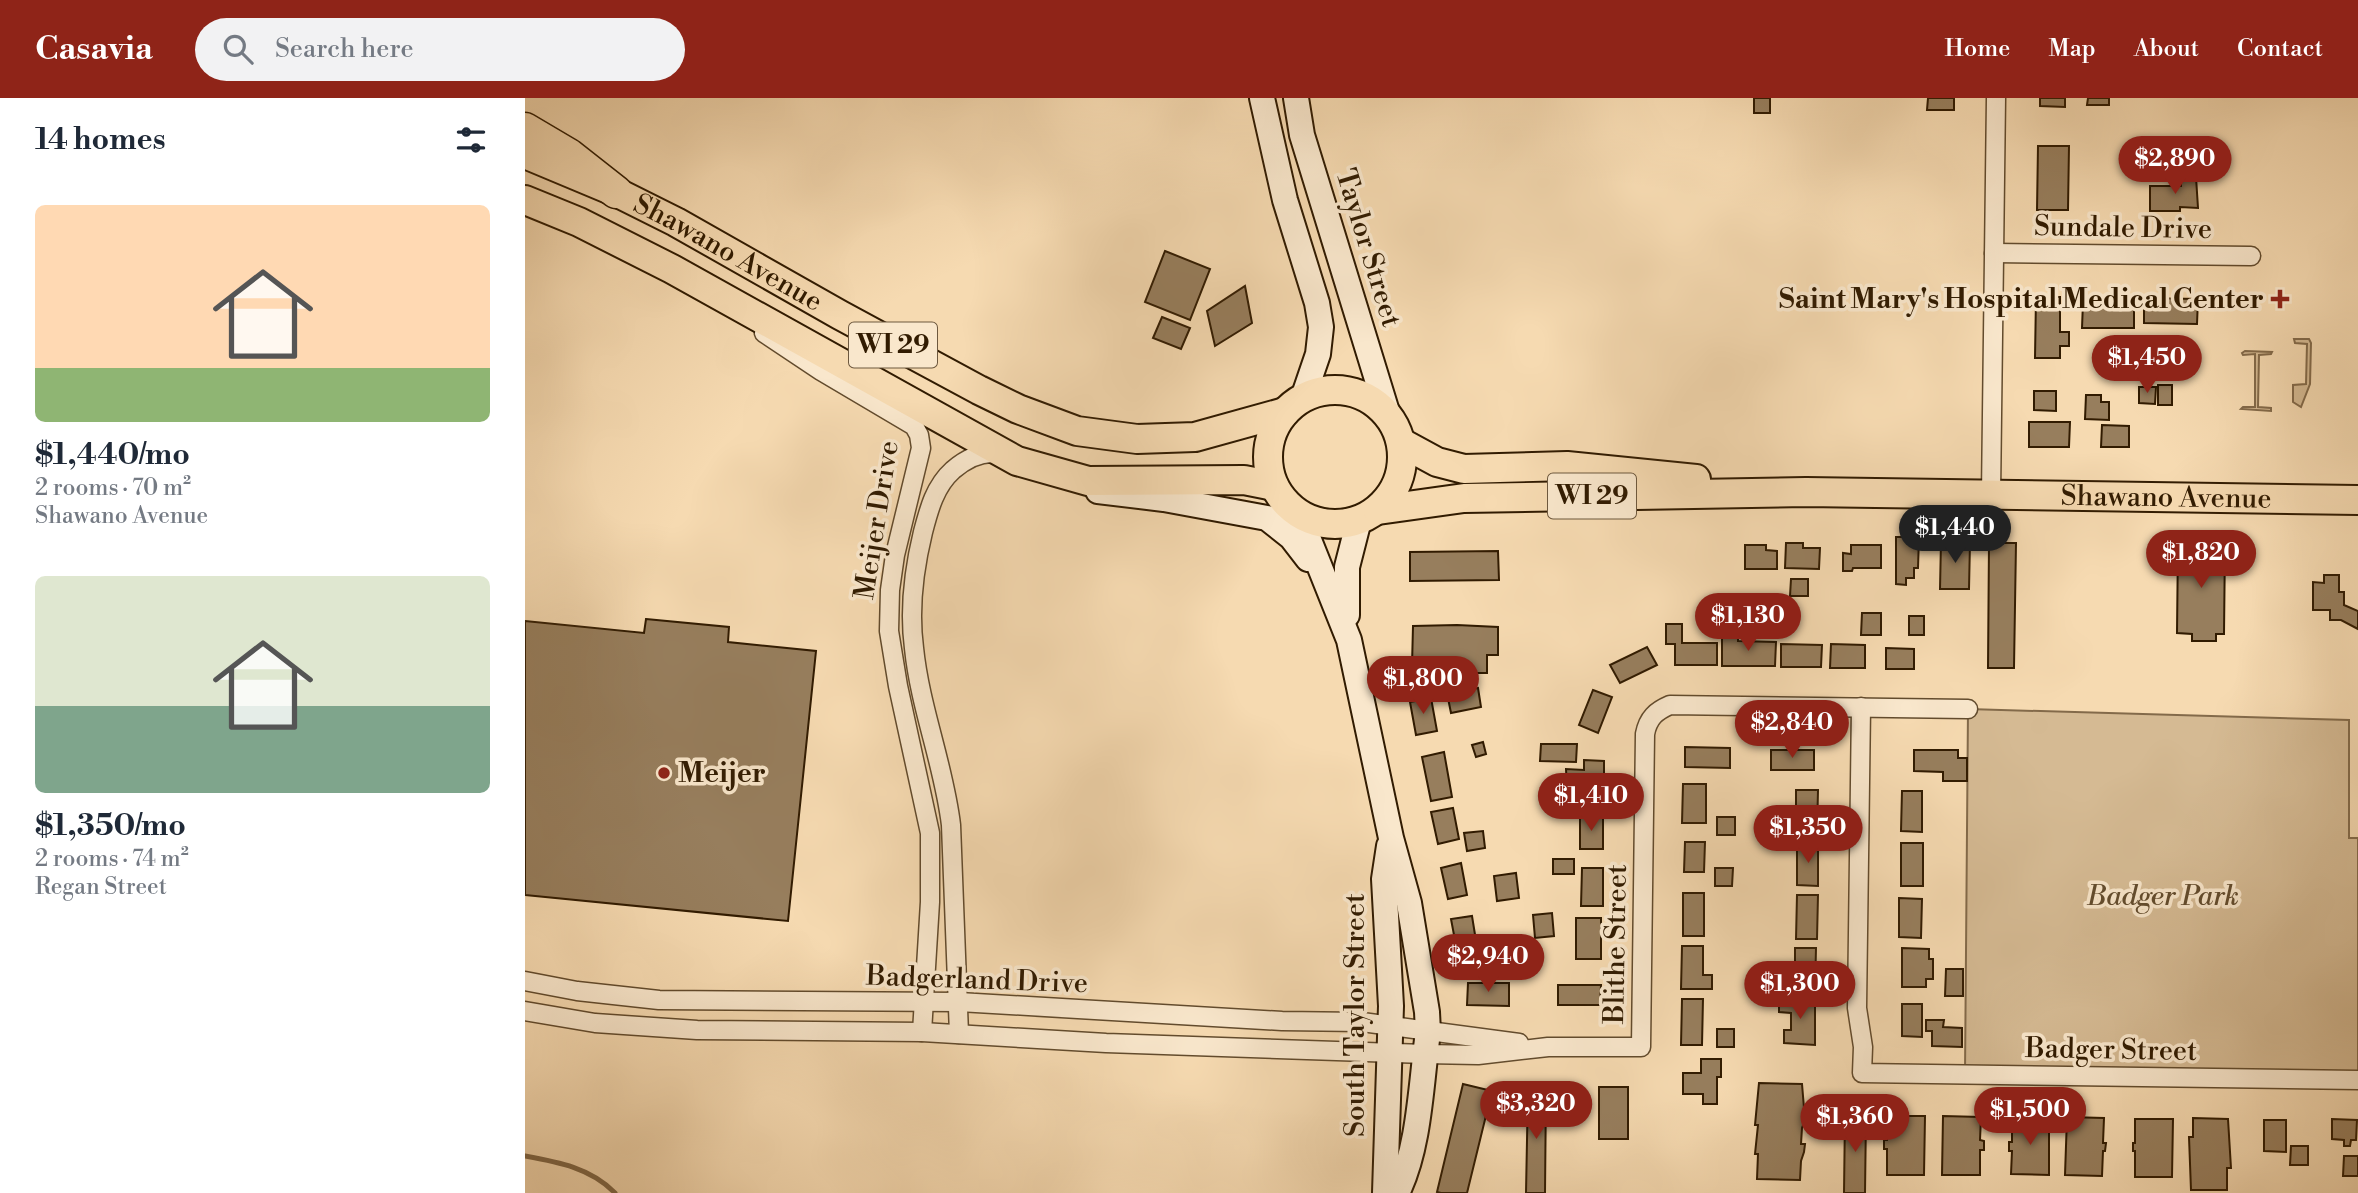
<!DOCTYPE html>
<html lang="en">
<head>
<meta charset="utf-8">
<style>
  :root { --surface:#fff; --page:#f2f2f3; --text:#1f2937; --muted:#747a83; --accent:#8f2418 }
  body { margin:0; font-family:"Libre Bodoni",serif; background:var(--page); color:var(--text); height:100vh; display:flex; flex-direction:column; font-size:26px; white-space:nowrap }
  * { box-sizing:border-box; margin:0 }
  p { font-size:23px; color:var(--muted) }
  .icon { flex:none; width:38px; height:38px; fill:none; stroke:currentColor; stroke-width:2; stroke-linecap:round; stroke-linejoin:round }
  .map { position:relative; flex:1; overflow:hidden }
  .drawer { display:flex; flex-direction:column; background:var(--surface); width:525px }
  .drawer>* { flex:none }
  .price { position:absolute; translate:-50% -60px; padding:0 16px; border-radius:24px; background:var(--accent); color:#fff; font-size:23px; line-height:46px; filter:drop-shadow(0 2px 4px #0008) }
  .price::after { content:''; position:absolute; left:50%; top:42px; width:21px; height:16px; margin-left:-10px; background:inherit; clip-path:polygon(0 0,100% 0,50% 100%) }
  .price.active { background:#222; color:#fff }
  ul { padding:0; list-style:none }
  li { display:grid; align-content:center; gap:14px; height:371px; padding:0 35px }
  li span { display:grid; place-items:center; height:217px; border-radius:10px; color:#555 }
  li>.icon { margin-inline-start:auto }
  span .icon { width:126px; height:126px; fill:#fffc; stroke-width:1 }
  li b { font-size:30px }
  h2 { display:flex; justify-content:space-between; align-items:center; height:84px; padding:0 35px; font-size:30px }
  header { display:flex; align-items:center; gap:42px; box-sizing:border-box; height:98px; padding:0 35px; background:var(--accent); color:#fff }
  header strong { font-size:33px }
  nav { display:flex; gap:38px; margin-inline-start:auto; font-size:24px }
  .search { width:490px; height:63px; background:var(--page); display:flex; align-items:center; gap:18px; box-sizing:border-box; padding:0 24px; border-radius:38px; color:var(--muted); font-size:26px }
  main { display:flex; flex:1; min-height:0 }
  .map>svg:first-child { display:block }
</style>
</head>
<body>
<header>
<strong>Casavia</strong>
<div class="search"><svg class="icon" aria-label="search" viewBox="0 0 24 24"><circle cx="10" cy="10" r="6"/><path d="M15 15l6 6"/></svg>Search here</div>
<nav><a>Home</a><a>Map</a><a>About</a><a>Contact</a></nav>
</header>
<main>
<section class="drawer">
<h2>14 homes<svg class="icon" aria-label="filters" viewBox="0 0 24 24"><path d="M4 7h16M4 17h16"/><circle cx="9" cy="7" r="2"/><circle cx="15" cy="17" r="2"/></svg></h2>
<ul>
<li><span style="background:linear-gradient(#ffd9b3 75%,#8fb573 0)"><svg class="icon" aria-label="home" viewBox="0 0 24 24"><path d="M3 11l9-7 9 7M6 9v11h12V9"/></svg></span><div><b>$1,440/mo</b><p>2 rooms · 70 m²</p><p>Shawano Avenue</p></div></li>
<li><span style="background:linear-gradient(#dfe7d0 60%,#7fa58c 0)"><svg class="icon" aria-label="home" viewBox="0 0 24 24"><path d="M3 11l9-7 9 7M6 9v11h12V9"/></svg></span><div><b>$1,350/mo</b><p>2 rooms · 74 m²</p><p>Regan Street</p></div></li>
</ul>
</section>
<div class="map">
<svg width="1833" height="1095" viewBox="0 0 1833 1095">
  <rect width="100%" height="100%" fill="#f6dab1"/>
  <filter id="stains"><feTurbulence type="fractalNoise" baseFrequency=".00286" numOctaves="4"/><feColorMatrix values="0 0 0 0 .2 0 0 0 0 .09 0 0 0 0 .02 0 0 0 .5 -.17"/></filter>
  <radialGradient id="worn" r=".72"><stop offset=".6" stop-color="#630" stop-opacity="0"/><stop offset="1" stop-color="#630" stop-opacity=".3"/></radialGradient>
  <g fill="#d5ba93" stroke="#836a4a" stroke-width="2">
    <polygon points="1769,241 1784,241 1786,245 1785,286 1776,309 1768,304 1768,287 1781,286 1782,246 1770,245"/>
    <polygon points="1720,253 1747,254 1746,256 1734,257 1733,309 1746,310 1746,313 1716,311 1718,309 1730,309 1730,256 1718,257 1717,255"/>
    <polygon points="1443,611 1824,622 1824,740 1833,740 1833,982 1440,976"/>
  </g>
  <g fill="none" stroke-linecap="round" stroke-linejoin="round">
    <path stroke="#7f6747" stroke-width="5" d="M 0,1058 C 33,1064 66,1070 90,1095"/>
  </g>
  <g fill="#977e5d" stroke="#311b01" stroke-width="2">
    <rect x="1229" y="0" width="16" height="15"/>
    <polygon points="1403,0 1429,0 1429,12 1402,12"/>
    <polygon points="1515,0 1540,0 1540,9 1515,8"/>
    <polygon points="1563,0 1584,0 1584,7 1562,7"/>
    <polygon points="1513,48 1544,48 1543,112 1512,112"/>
    <polygon points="1656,79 1671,79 1673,110 1655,109 1655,113 1625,113 1625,88 1656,88"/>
    <polygon points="640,153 685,171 665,222 620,204"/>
    <polygon points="720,188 727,225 690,248 682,213"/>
    <polygon points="1511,199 1535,199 1535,234 1544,234 1544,248 1535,248 1535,260 1510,260"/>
    <polygon points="1587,200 1609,201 1609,230 1557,230 1558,204 1587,204"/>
    <polygon points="1619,200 1673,201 1672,226 1619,225"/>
    <polygon points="637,219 665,230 656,251 628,240"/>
    <rect x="1633" y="287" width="14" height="20"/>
    <polygon points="1614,289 1631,289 1630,306 1614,305"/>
    <polygon points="1509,293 1531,293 1531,313 1509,312"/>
    <polygon points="1561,297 1576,297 1576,304 1584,304 1584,322 1560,321"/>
    <polygon points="1504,324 1545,324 1544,349 1504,349"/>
    <polygon points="1577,327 1604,328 1604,349 1576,349"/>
    <polygon points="1371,439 1394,439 1393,470 1389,470 1389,480 1381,480 1381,487 1371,486"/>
    <polygon points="1416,443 1445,444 1444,491 1415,491"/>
    <polygon points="1653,444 1700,444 1699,536 1691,536 1691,543 1667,543 1667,536 1652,535"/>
    <polygon points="1261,445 1278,445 1278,450 1295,450 1294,471 1260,470"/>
    <polygon points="1464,445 1491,445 1489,570 1463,570"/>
    <polygon points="1220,447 1241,447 1241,452 1252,453 1252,471 1220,471"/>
    <polygon points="1326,447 1356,447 1356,470 1328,470 1327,473 1318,473 1318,455 1326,456"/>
    <polygon points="973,453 974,482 885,483 885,454"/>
    <polygon points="1799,477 1814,477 1814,494 1819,494 1819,507 1833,513 1833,531 1816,522 1805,522 1805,512 1788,512 1788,484 1799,485"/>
    <polygon points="1266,481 1283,481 1283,498 1265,498"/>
    <polygon points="1337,515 1356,515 1356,537 1336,537"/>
    <rect x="1384" y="518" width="15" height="19"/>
    <polygon points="121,521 204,529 203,544 291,553 263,823 0,797 0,523 119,535"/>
    <polygon points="1141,526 1157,526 1157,545 1192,545 1192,567 1150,567 1150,546 1141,546"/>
    <polygon points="932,527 973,529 973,557 962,557 962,575 920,575 920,568 887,568 888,528"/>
    <polygon points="1197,539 1213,539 1213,543 1251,544 1250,568 1197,568"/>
    <polygon points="1256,546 1297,547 1296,569 1256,569"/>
    <polygon points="1306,546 1340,547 1340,570 1305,570"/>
    <polygon points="1122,549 1132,567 1095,585 1085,567"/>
    <polygon points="1361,550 1389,551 1389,571 1361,571"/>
    <polygon points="953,590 956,609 926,615 922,595"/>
    <polygon points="1068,592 1087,599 1073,635 1054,627"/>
    <polygon points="906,600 912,633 891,637 885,604"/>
    <polygon points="958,644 961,656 951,659 947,647"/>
    <polygon points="1016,646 1052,646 1051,664 1015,663"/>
    <polygon points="1160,649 1205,650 1205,670 1160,669"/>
    <rect x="1246" y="652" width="43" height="20"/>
    <polygon points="1389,652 1433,652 1433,660 1442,660 1442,683 1418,683 1418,674 1389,673"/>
    <polygon points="919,654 927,699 906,703 897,659"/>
    <polygon points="1059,662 1079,663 1079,692 1042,691 1041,671 1059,672"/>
    <polygon points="1158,686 1181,686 1181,725 1157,725"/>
    <polygon points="1271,692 1293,692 1292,735 1271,735"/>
    <polygon points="1377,693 1397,693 1397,734 1376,733"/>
    <rect x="1032" y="701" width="18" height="15"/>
    <polygon points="928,710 934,741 913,746 906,714"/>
    <rect x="1055" y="718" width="23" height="33"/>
    <rect x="1192" y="719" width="18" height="18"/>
    <polygon points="958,733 960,750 942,753 939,735"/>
    <polygon points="1160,744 1180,744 1179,774 1159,774"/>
    <rect x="1376" y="745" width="22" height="43"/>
    <polygon points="1272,746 1293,746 1293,788 1272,787"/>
    <rect x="1028" y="761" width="21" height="15"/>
    <polygon points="936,765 942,797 923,801 916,770"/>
    <polygon points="1057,770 1078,770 1078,808 1056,808"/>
    <polygon points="1190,770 1208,770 1207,788 1190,788"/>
    <polygon points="991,775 994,800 972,803 969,778"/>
    <rect x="1158" y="795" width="21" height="43"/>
    <polygon points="1272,797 1293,797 1292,841 1271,841"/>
    <polygon points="1374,800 1397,801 1396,840 1374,839"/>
    <polygon points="1027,815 1029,838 1010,840 1008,817"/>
    <polygon points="947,818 952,849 961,847 961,844 978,841 980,853 943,859 942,852 932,853 926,821"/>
    <rect x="1051" y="820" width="25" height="41"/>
    <polygon points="1157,848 1178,848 1178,877 1187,877 1187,891 1156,891"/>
    <polygon points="1270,850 1291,850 1290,893 1270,892"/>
    <polygon points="1377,850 1404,851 1404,861 1408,861 1408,881 1401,881 1401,889 1377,889"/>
    <polygon points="1421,871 1438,871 1438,898 1420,898"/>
    <polygon points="943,885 984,885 984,908 942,907"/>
    <polygon points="1033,887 1076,887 1075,907 1033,907"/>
    <polygon points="1157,901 1178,901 1177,947 1156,947"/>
    <polygon points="1254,901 1290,901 1290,947 1259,945 1259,932 1266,932 1266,915 1254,914"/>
    <polygon points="1377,906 1397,906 1397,939 1377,938"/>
    <polygon points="1401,922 1419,922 1418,929 1437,930 1437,949 1407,948 1407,933 1401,933"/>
    <rect x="1192" y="931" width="17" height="18"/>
    <polygon points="1176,961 1196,961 1196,979 1192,979 1192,1006 1178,1006 1178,996 1158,996 1158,975 1176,975"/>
    <polygon points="1234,985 1277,986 1280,1022 1277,1030 1276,1046 1280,1046 1279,1054 1276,1063 1275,1082 1232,1081 1233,1056 1230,1056 1233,1027 1230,1027"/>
    <polygon points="938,986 967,993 942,1095 916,1095 912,1094"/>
    <rect x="1074" y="989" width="29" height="52"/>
    <polygon points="1003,990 1021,990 1020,1095 1001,1095"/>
    <polygon points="1320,1016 1341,1017 1340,1095 1319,1095"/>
    <polygon points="1363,1018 1400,1018 1399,1077 1362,1077 1362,1051 1359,1051 1359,1042 1362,1042"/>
    <polygon points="1418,1018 1456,1019 1455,1042 1459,1043 1459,1052 1455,1052 1455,1077 1417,1077"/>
    <polygon points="1542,1019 1579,1020 1578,1045 1581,1045 1580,1053 1578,1053 1577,1078 1540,1077"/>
    <polygon points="1487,1020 1524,1021 1524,1077 1486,1076 1487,1053 1484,1053 1484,1044 1487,1044"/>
    <polygon points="1668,1020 1703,1021 1706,1070 1702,1070 1702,1092 1666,1092 1664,1039 1668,1039"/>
    <polygon points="1610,1021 1648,1021 1647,1079 1610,1079 1610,1053 1608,1053 1608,1045 1610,1045"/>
    <polygon points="1807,1021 1832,1022 1831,1042 1826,1042 1825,1048 1819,1048 1819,1042 1807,1041"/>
    <polygon points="1739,1022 1761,1022 1761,1054 1739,1053"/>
    <polygon points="1766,1048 1783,1048 1783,1067 1765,1067"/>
    <polygon points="1819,1058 1833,1058 1833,1078 1818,1078"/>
  </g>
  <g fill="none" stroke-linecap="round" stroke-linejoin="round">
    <g stroke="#624b2d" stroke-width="21">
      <g id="street">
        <polyline points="1469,155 1726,158"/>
        <polyline points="239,235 296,273 389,328 394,337 396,350 370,457 365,492 364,533 373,588 405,735 405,804 397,934"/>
        <polyline points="1466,396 1471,0"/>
        <polyline points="1336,609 1332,910 1338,949 1337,975 1833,982"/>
        <polyline points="0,883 52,893 134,902 434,904 757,923 837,924 994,945"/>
        <path d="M 0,913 L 70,925 L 172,932 L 397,934 L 581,945 L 900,956 L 953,957 L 1023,949 L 1116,949 L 1120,636 C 1123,620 1131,613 1145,607 L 1443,611"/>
        <path d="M 434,936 L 426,727 C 419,667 395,610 389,550 C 384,512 389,471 398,434 C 404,411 410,388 428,372 C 441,361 457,352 476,356"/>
      </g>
    </g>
    <g stroke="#311b01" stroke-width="28">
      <g id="secondary">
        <polyline points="737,0 760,102 792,205 796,229 793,256 778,300"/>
        <polyline points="771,0 777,37 863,317"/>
        <polyline points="573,393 639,401 742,420 766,439 783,461"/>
        <path d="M 774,417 L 824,542 L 866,740 L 884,805 L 902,914 L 903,934 C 896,984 895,1049 872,1095"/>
        <polyline points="822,517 822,469 834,422"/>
        <polyline points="860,1095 866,908 859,781 864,748"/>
      </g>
    </g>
    <g stroke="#311b01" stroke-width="32">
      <g id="primary">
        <path id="s1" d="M 0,56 L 91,94 L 151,124 L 315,217 L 454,292 L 493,311 L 552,333 L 612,341 L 670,339 L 760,314"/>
        <polyline points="0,102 54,124 147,171 492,363 563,383 719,382 749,388"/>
        <circle cx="810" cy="359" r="67"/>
        <polyline points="877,345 912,364 939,371 1042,368 1171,381"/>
        <path id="s2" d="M 853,412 L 939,400 L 1281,394 L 1833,402"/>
      </g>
    </g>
    <g stroke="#311b01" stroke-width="35">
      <polyline id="highway" points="0,31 44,57 91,94"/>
    </g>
    <use href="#street" stroke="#f9e7cc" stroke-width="18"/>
    <use href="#secondary" stroke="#f9e7cc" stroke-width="24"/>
    <use href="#primary" stroke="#f6dab1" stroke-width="28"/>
    <use href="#highway" stroke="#f6dab1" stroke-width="32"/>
  </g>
  <g fill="#8f2418" stroke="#f9e7cc" stroke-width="2.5">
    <path d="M1751.5 190.5h7v7h7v7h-7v7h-7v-7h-7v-7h7z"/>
    <circle cx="139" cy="675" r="7"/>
  </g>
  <g text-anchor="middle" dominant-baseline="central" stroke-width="7" stroke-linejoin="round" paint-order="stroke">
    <g fill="#f9e7cc" stroke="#6d583e" stroke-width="2">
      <rect x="324" y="224.5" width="88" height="45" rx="5"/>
      <rect x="1023" y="375.5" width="88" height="45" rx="5"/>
    </g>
    <g font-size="26" font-weight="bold" fill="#311b01">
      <text x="368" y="247">WI 29</text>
      <text x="1067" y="398">WI 29</text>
    </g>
    <g font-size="28" fill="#311b01" stroke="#f9e7cc">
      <text transform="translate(1598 130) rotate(1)">Sundale Drive</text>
      <text transform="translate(843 150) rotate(73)">Taylor Street</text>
      <text stroke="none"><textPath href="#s1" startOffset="226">Shawano Avenue</textPath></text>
      <text stroke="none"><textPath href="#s2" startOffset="789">Shawano Avenue</textPath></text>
      <text transform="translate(352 422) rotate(-81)">Meijer Drive</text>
      <text transform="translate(1091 846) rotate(-89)">Blithe Street</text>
      <text transform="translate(452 882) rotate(2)">Badgerland Drive</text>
      <text transform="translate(830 917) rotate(-90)">South Taylor Street</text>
      <text transform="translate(1586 952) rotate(1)">Badger Street</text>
    </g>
    <g font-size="28" font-weight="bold" fill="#311b01" stroke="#f9e7cc" text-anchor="end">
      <text x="1739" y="201">Saint Mary's Hospital Medical Center</text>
      <text x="153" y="675" text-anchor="start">Meijer</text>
    </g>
    <g font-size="28" font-style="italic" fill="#624b2d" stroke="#f9e7cc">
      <text x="1638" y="798">Badger Park</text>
    </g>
  </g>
  <rect width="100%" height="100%" filter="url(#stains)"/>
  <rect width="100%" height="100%" fill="url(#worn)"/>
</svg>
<b class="price" style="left:1650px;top:98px">$2,890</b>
<b class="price" style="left:1622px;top:297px">$1,450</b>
<b class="price active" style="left:1430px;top:467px">$1,440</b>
<b class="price" style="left:1676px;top:492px">$1,820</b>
<b class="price" style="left:1223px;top:555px">$1,130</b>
<b class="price" style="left:898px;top:618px">$1,800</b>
<b class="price" style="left:1267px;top:662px">$2,840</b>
<b class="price" style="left:1066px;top:735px">$1,410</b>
<b class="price" style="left:1283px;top:767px">$1,350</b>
<b class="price" style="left:963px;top:896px">$2,940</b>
<b class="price" style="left:1275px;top:923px">$1,300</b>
<b class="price" style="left:1011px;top:1043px">$3,320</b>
<b class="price" style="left:1505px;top:1049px">$1,500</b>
<b class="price" style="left:1330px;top:1056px">$1,360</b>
</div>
</main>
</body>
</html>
